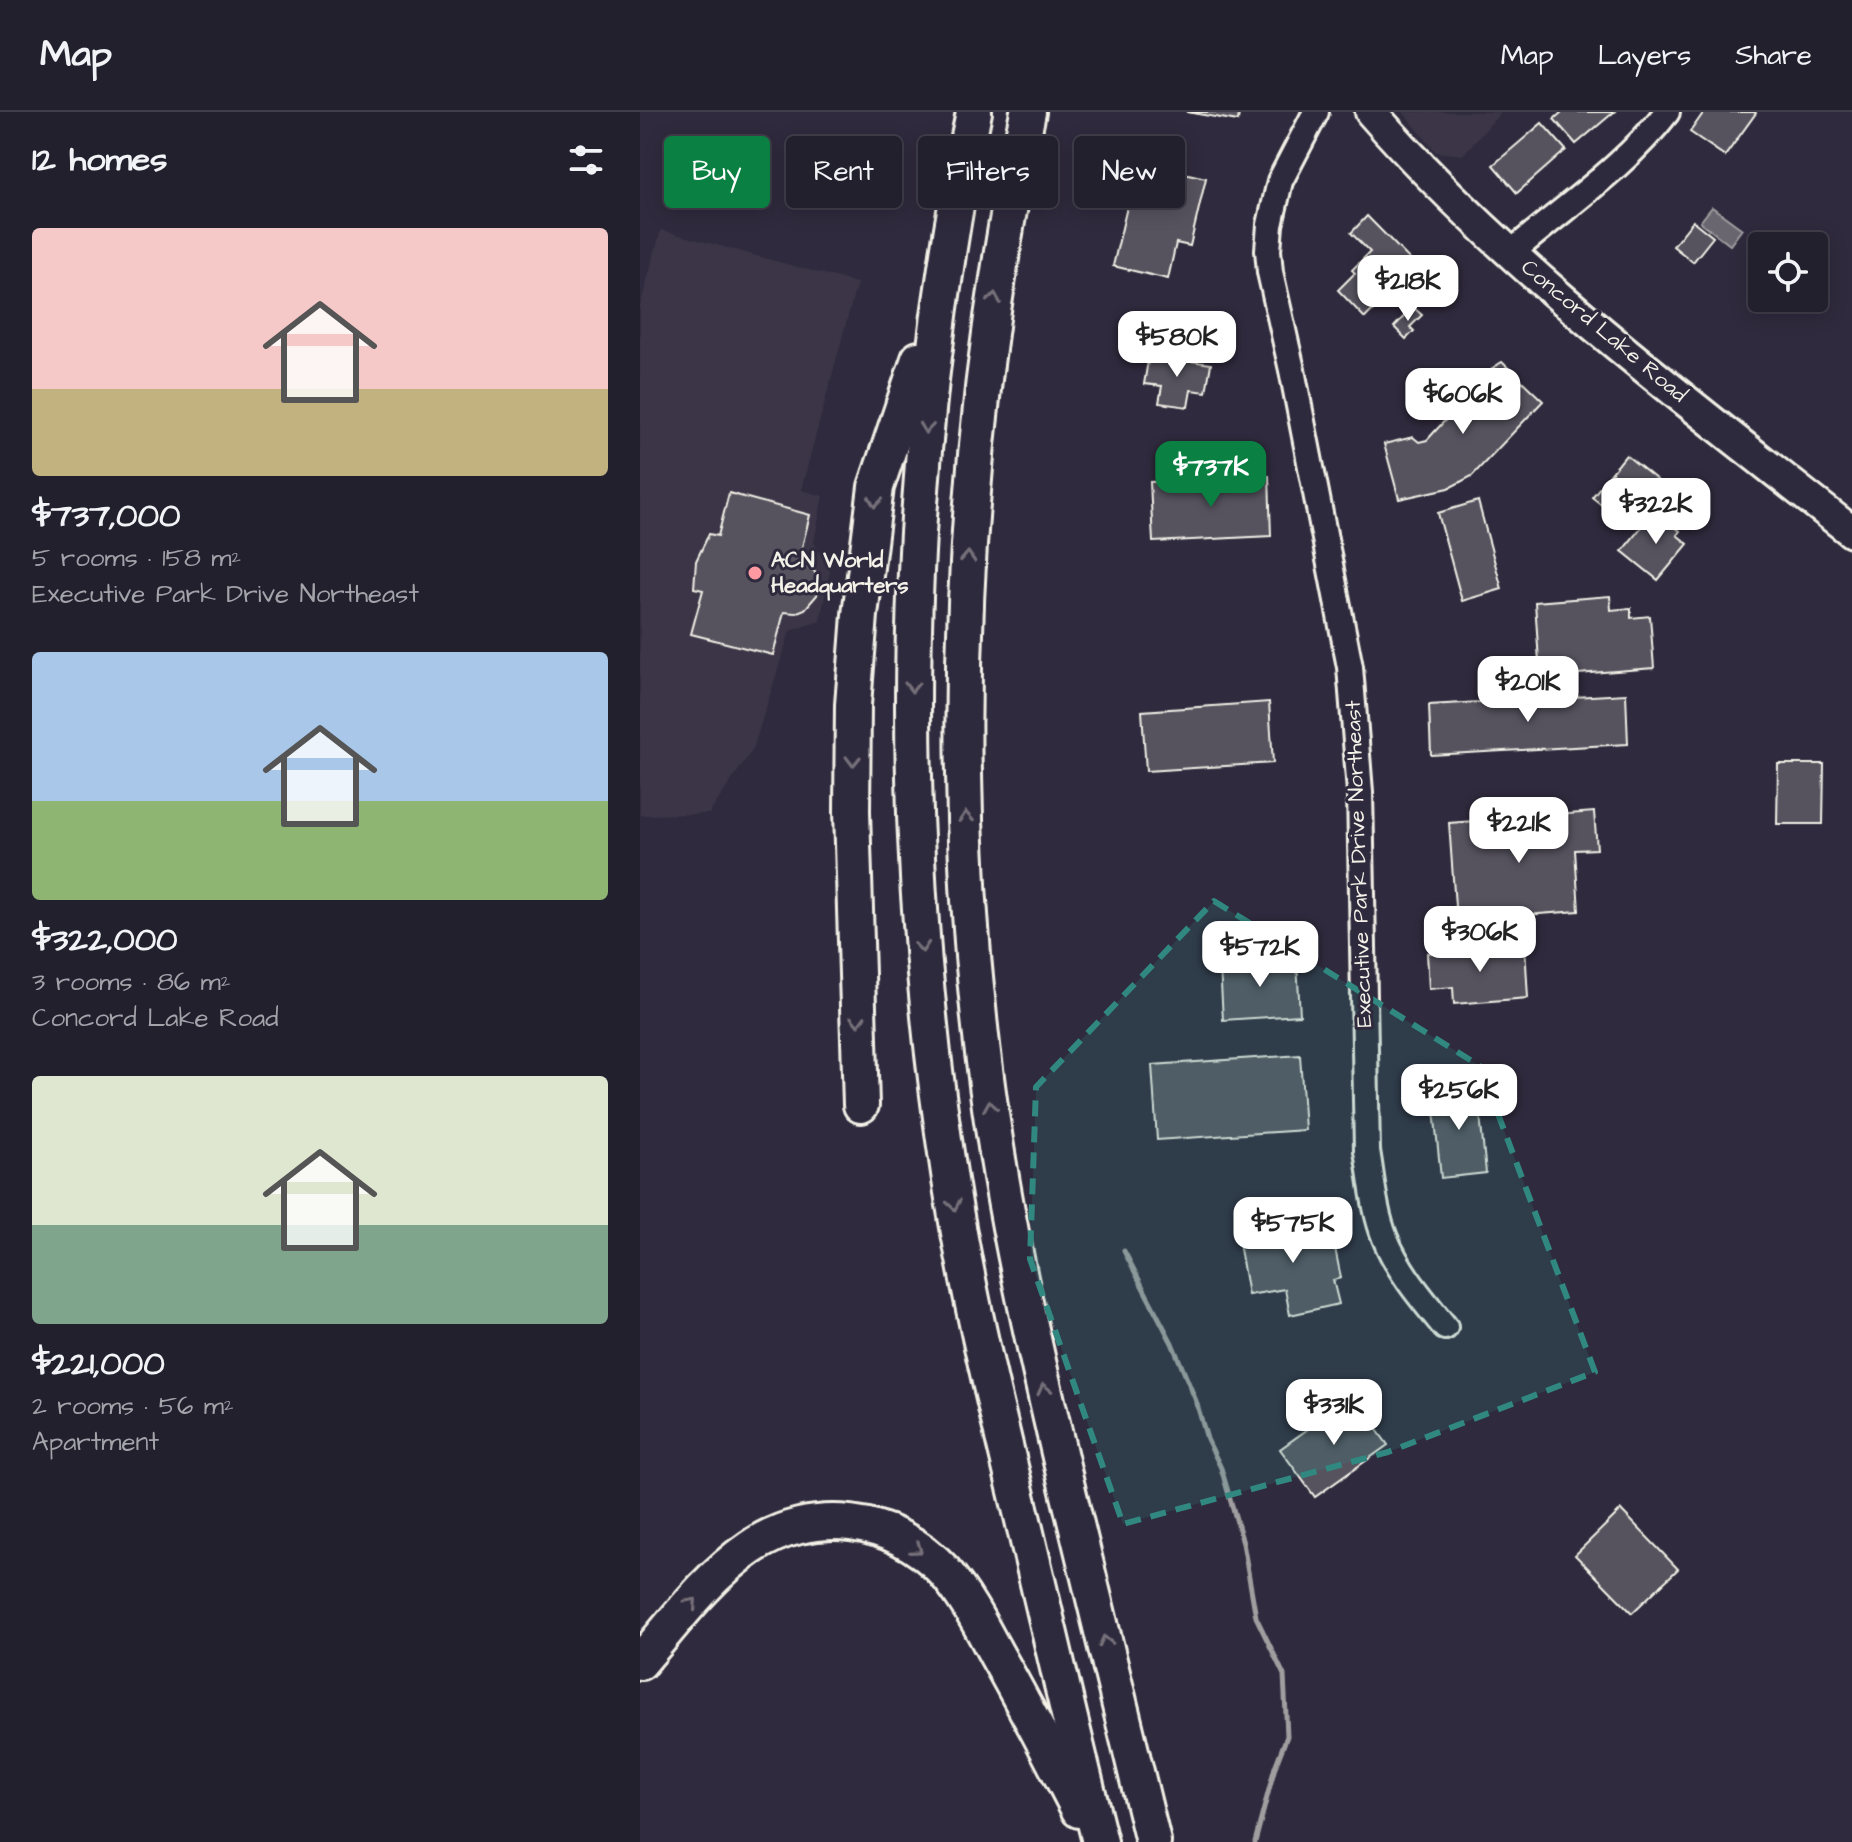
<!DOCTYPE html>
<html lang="en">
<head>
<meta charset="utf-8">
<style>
  :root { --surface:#23202e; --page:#2b2836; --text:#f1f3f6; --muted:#a3a3aa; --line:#403e4a; --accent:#0b8043 }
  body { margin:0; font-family:"Architects Daughter",sans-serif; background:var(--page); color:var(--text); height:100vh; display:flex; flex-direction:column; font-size:30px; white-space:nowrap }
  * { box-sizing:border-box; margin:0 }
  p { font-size:26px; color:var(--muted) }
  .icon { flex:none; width:44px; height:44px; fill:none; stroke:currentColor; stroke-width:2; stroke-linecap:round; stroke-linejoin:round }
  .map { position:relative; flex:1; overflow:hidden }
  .drawer { display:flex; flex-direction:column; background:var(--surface); width:640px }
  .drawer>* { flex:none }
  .top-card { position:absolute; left:24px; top:24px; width:760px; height:72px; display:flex; gap:16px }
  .controls { position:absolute; left:1108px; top:120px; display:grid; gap:16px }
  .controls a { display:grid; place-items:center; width:80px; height:80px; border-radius:8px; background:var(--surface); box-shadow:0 4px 20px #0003,0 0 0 2px var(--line); font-size:40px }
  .price { position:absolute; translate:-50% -68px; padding:0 18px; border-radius:16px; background:#fff; color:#222; font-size:26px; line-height:52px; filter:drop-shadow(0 2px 4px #0008) }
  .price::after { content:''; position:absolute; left:50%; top:48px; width:24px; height:18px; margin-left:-12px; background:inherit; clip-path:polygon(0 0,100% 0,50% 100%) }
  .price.current { background:var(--accent); color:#fff }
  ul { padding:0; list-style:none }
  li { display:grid; align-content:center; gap:16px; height:424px; padding:0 32px }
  li span { display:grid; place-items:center; height:248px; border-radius:8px; color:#555 }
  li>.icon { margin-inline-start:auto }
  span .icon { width:144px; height:144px; fill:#fffc; stroke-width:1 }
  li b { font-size:34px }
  h2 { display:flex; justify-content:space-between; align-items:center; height:96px; padding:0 32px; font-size:34px }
  .tag { padding:0 28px; border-radius:8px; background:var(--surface); box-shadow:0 4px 20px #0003,0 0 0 2px var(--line); font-size:28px; line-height:72px }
  .tag.current { background:var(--accent); color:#fff }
  header { display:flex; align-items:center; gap:48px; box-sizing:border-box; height:112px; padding:0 40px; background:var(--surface); border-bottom:2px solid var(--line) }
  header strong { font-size:38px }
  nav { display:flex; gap:44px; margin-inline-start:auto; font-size:28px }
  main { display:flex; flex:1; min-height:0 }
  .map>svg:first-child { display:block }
</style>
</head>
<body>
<header>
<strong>Map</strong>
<nav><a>Map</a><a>Layers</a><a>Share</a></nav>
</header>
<main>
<section class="drawer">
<h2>12 homes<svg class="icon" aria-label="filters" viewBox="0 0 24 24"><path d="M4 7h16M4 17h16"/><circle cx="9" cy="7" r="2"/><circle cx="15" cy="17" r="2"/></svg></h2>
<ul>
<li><span style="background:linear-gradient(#f6c9c9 65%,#c2b280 0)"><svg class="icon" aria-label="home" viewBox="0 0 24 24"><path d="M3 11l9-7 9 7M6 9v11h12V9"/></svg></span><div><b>$737,000</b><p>5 rooms · 158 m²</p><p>Executive Park Drive Northeast</p></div></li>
<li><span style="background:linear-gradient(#a9c7e8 60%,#8fb573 0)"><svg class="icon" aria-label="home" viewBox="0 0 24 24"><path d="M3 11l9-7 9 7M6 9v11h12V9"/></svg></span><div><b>$322,000</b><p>3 rooms · 86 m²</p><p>Concord Lake Road</p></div></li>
<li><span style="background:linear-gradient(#dfe7d0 60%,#7fa58c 0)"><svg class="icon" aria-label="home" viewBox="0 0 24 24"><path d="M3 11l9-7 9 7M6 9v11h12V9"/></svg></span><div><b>$221,000</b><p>2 rooms · 56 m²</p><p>Apartment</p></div></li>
</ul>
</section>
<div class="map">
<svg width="1212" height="1730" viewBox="0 0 1212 1730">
  <rect width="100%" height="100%" fill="#2f2a3d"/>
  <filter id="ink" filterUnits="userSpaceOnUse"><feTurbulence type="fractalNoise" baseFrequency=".0125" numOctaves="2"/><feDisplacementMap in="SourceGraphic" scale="16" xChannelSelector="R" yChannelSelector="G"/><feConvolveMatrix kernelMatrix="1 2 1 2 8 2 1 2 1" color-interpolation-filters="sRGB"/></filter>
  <g filter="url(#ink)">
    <g fill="#3b3647">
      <polygon points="763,0 861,0 823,43 796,40"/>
      <polygon points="21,118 217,171 161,378 183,384 174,430 190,459 180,509 150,519 113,637 69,702 0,703 0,194"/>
    </g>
    <polygon fill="#6a6670" stroke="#a19ea0" stroke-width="2" points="1072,95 1102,117 1090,133 1060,110"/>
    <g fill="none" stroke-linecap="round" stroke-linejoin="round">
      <polyline stroke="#a19ea0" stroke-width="5" points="484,1139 532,1231 556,1289 567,1327 581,1356 603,1431 616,1505 644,1563 647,1624 635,1655 615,1730"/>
    </g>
    <g fill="#56525f" stroke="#f4f1e8" stroke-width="2">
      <polygon points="547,0 599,0 598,9"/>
      <polygon points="922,0 974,0 936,32 914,7"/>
      <polygon points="1064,0 1115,0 1116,1 1085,44 1050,20"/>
      <polygon points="902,11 926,38 877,81 853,53"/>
      <polygon points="500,40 516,43 513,54 566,66 550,134 536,131 528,167 473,154"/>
      <polygon points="727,104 785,163 769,179 750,160 734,175 745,186 725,206 698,178 715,161 712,158 730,140 711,121"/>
      <polygon points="1053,109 1073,125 1053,150 1033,134"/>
      <polygon points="773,195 782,203 770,215 774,219 766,227 754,215"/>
      <polygon points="509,243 571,252 566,280 551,278 548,295 519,291 522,274 504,272"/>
      <polygon points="862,250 903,289 832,364 809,376 759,387 744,332 773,325 779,330 787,328 854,255"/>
      <polygon points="986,343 1017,368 983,410 952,385"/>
      <polygon points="629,364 631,424 513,430 510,370"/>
      <polygon points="89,381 170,403 159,447 175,460 179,473 177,483 165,497 155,501 144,500 133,543 51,522 63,478 54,476 56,449 69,422 78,424"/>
      <polygon points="838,389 862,477 822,489 798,401"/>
      <polygon points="1012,402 1021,410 1024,406 1040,419 1037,423 1048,432 1018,468 982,439"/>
      <polygon points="970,484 971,498 991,496 991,506 1010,504 1014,556 900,565 895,490"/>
      <polygon points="986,582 988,632 791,643 789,593"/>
      <polygon points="629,590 633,651 506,659 502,599"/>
      <polygon points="1138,652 1184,652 1183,712 1137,712"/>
      <polygon points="954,700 957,737 935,738 939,799 816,808 809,711"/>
      <polygon points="885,834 888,886 814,892 813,875 789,877 787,841"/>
      <polygon points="626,835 627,853 657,851 660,903 583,908 580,854 613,853 612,836"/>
      <polygon points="660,943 665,1018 517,1028 512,953"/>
      <polygon points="837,973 846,1061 801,1066 792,978"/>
      <polygon points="689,1106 701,1166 693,1168 699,1192 650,1203 645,1177 608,1183 598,1125"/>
      <polygon points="713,1285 748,1333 675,1385 640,1337"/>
      <polygon points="981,1398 1038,1457 992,1501 935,1443"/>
    </g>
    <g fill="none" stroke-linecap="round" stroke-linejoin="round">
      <g stroke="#f4f1e8" stroke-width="30">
        <g id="minor">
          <path d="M 676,0 L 640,69 L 630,113 L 628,138 L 630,160 L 652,258 L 710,555 L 720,680 L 727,1039 C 732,1067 734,1099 745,1126 C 758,1159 783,1188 805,1215"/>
          <path d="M 871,141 C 924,95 984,56 1027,0"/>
        </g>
      </g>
      <g stroke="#f4f1e8" stroke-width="36">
        <path id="major" d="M 731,0 C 871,160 1046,288 1212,420"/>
      </g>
      <g stroke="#f4f1e8" stroke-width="40">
        <g id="highway">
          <path d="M 334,0 C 260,352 255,713 310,1068 C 328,1182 355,1293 382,1404 C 408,1513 433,1622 460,1730"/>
          <path d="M 388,0 C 321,319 304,649 347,973 C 365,1110 396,1244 428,1379 C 456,1496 485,1613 513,1730"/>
          <polyline points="221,993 212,699 213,593 220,503 236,375 279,247"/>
          <path d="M 0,1550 C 34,1511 67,1465 110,1436 C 171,1394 254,1404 304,1459 C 325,1483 341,1514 356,1542 C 385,1593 412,1646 439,1698"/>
        </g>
      </g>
      <use href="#minor" stroke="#2f2a3d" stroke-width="24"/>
      <use href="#major" stroke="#2f2a3d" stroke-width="30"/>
      <use href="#highway" stroke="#2f2a3d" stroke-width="34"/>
    </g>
    <defs><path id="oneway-chevron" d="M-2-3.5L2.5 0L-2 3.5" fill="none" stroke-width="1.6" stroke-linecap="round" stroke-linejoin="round" transform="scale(2)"/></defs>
    <g stroke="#747079">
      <use href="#oneway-chevron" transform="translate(354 186) rotate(-81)"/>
      <use href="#oneway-chevron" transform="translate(286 316) rotate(96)"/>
      <use href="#oneway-chevron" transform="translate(235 390) rotate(97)"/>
      <use href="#oneway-chevron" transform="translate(328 445) rotate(-87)"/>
      <use href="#oneway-chevron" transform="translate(272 575) rotate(90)"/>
      <use href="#oneway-chevron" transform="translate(213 649) rotate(91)"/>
      <use href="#oneway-chevron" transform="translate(326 705) rotate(-93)"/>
      <use href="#oneway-chevron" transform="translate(282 835) rotate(85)"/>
      <use href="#oneway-chevron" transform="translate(218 909) rotate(88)"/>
      <use href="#oneway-chevron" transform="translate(350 994) rotate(-99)"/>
      <use href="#oneway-chevron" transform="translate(314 1093) rotate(80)"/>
      <use href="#oneway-chevron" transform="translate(404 1277) rotate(-103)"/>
      <use href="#oneway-chevron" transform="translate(277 1437) rotate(36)"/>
      <use href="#oneway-chevron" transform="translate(52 1491) rotate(-48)"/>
      <use href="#oneway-chevron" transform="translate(465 1529) rotate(-104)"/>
    </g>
  </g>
  <path fill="#318880" fill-opacity="0.2" stroke="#318880" stroke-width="6" stroke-dasharray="16 10" stroke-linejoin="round" d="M 574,789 L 840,954 L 955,1260 L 748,1340 L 483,1412 L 390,1147 L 396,975 Z"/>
  <circle fill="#ff9aa2" stroke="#2f2a3d" stroke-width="3" cx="115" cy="461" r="8"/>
  <g text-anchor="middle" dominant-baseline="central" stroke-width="6" stroke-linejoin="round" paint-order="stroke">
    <g font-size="22" fill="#f4f1e8" stroke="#2f2a3d">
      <text transform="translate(964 219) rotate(40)">Concord Lake Road</text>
      <text transform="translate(719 752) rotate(-92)">Executive Park Drive Northeast</text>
    </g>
    <g font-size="22" font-weight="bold" fill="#f4f1e8" stroke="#2f2a3d" text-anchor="start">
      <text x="131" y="448">ACN World<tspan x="131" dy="25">Headquarters</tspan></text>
    </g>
  </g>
</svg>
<div class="controls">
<a><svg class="icon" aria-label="locate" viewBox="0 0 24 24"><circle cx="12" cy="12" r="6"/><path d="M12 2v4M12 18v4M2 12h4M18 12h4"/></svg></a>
</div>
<b class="price" style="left:768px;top:211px">$218K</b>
<b class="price" style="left:537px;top:267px">$580K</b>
<b class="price" style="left:823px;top:324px">$606K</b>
<b class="price current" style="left:571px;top:397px">$737K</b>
<b class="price" style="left:1016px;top:434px">$322K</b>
<b class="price" style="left:888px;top:612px">$201K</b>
<b class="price" style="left:879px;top:753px">$221K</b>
<b class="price" style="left:840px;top:862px">$306K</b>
<b class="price" style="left:620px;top:877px">$572K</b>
<b class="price" style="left:819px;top:1020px">$256K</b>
<b class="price" style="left:653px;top:1153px">$575K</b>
<b class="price" style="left:694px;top:1335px">$331K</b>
<div class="top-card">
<a class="tag current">Buy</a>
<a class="tag">Rent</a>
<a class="tag">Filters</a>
<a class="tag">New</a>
</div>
</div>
</main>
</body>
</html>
